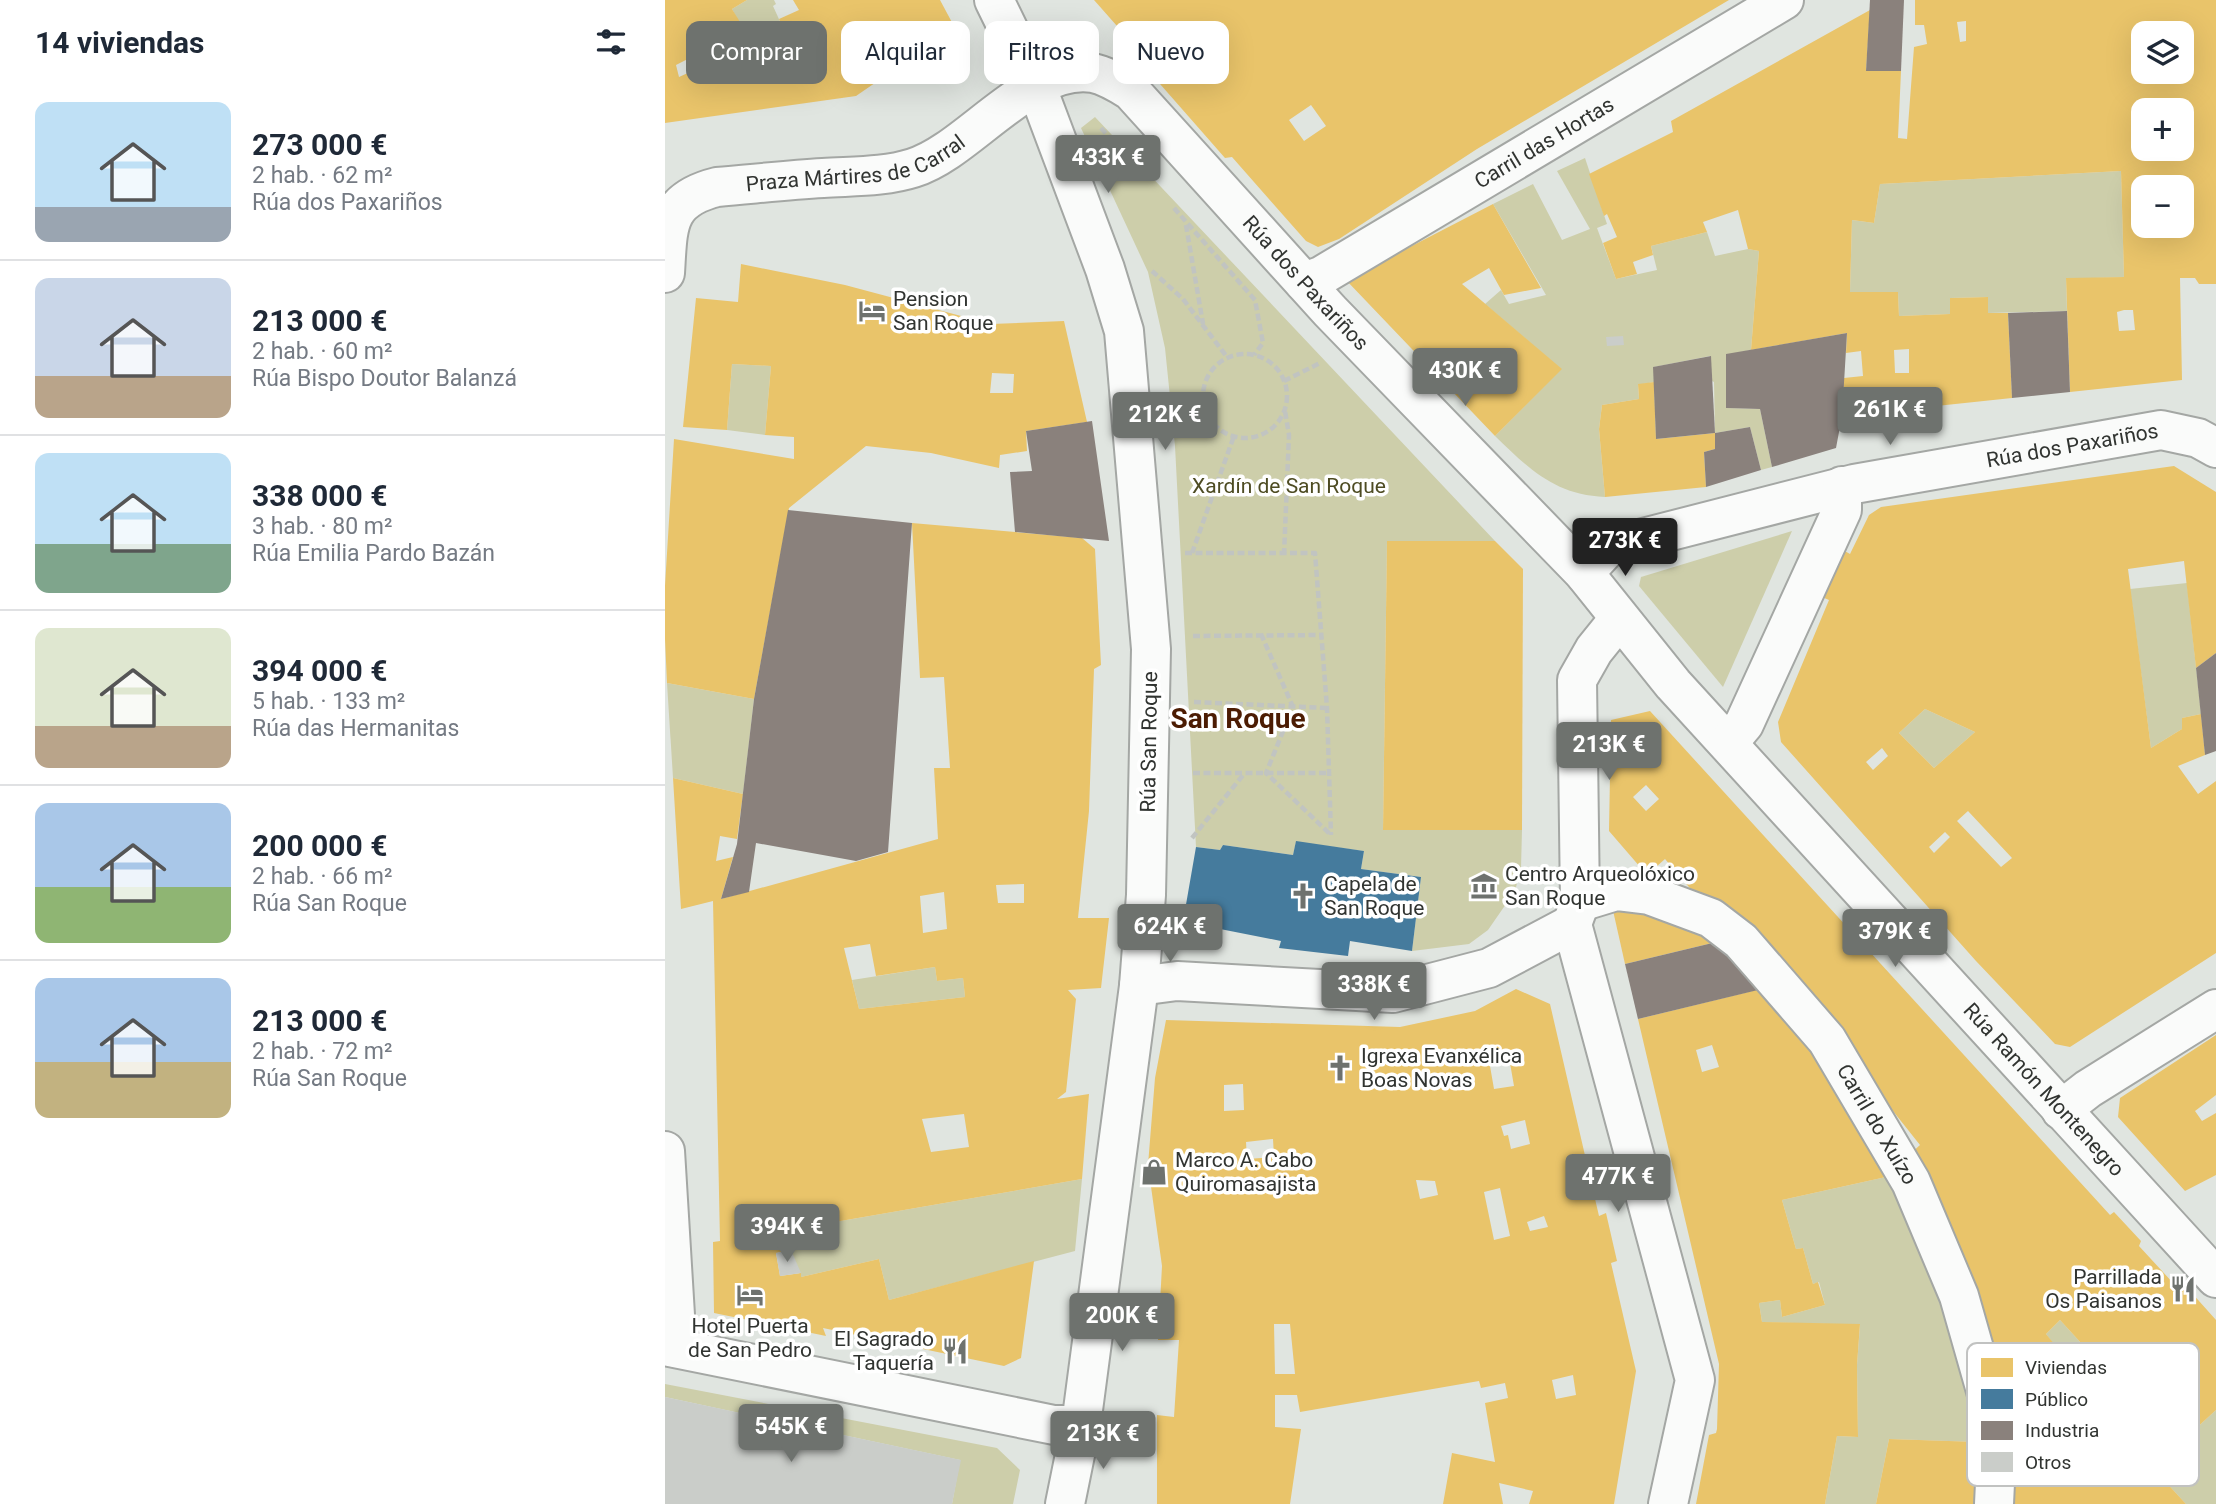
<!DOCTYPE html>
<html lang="es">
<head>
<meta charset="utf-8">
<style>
  :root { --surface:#fff; --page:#f6f6f7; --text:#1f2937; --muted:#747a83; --line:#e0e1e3; --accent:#6e726e }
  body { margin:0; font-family:Roboto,sans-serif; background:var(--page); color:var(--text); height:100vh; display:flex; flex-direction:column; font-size:26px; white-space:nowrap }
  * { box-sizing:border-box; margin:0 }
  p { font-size:23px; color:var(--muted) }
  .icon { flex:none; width:38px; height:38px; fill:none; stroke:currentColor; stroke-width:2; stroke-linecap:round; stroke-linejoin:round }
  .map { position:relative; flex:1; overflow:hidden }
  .sheet { display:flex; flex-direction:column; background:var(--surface); width:665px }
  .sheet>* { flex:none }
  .banner { position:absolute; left:21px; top:21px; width:665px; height:63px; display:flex; gap:14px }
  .tools { position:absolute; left:1466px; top:21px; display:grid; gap:14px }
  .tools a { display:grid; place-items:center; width:63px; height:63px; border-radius:14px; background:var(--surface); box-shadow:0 7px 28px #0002; font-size:35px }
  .price { position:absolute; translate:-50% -60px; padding:0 16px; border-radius:7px; background:var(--accent); color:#fff; font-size:23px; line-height:46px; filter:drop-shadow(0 2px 4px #0008) }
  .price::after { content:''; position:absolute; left:50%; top:42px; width:21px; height:16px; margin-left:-10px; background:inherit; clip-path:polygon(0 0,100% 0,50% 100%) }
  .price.active { background:#222; color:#fff }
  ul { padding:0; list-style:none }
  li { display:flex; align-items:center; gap:21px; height:175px; padding:0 35px }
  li+li { border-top:2px solid var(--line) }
  li span { display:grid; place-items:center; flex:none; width:196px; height:140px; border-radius:14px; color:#555 }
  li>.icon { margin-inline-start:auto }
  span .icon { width:84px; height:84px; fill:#fffc; stroke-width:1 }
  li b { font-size:30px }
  h2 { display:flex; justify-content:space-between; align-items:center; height:84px; padding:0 35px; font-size:30px }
  .tag { padding:0 24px; border-radius:14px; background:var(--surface); box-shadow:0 7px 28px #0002; font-size:24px; line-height:63px }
  .tag.active { background:var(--accent); color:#fff }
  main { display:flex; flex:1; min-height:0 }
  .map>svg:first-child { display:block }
</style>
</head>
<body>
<main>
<section class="sheet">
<h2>14 viviendas<svg class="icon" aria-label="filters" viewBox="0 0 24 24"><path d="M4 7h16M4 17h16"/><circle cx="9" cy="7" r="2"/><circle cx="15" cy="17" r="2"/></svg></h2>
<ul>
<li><span style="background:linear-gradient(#bfe0f5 75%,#9aa5b1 0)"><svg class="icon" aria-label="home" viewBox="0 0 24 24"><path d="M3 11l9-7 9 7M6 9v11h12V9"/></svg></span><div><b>273 000 €</b><p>2 hab. · 62 m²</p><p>Rúa dos Paxariños</p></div></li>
<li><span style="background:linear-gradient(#c9d6e8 70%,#b9a48a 0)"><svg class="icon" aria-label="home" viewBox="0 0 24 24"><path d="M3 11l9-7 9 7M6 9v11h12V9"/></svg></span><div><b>213 000 €</b><p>2 hab. · 60 m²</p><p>Rúa Bispo Doutor Balanzá</p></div></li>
<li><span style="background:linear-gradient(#bfe0f5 65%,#7fa58c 0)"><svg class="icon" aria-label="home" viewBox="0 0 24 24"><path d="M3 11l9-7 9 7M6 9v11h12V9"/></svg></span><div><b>338 000 €</b><p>3 hab. · 80 m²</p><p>Rúa Emilia Pardo Bazán</p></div></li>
<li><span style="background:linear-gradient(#dfe7d0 70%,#b9a48a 0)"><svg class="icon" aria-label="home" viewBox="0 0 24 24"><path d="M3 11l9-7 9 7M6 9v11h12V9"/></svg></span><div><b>394 000 €</b><p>5 hab. · 133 m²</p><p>Rúa das Hermanitas</p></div></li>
<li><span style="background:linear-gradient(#a9c7e8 60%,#8fb573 0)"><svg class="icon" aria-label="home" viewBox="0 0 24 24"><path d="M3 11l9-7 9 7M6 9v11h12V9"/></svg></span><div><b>200 000 €</b><p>2 hab. · 66 m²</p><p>Rúa San Roque</p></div></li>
<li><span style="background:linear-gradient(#a9c7e8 60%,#c2b280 0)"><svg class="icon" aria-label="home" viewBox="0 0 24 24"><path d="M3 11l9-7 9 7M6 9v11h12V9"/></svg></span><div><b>213 000 €</b><p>2 hab. · 72 m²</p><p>Rúa San Roque</p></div></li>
</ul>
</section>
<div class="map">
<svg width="1551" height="1504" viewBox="0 0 1551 1504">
  <rect width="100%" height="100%" fill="#e0e5e0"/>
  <g fill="#cdceaa">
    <polygon points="82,0 109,0 111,4 108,6 123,39 86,44 67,9"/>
    <polygon points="430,117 830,541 722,541 718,829 857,830 856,868 850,891 823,930 804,944 747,951 756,877 696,869 699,851 631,842 628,855 558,845 555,850 531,847 510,446 500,348 483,272 416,128"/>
    <path d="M 920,158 L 942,224 L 932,228 L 951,279 L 992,270 L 986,246 L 1042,232 L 1050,256 L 1083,249 L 1094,251 L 1086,350 L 1061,355 L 1061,408 L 1095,409 L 1107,467 L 1096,470 L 1085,427 L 1050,433 L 1049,382 L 1045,380 L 1045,356 L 989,367 L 989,382 L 973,385 L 974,399 L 937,405 L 934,429 L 940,497 C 890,495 864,469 830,436 L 896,369 L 820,304 L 836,290 L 844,304 L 881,295 L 828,204 L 868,184 L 897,240 L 925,229 L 892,171 Z"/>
    <polygon points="1456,171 1459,277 1401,279 1402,311 1323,313 1322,297 1285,298 1285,314 1234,316 1233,292 1185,292 1187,220 1209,223 1215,184"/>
    <polygon points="67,364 106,366 100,435 62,430"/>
    <polygon points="1127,531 1058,687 974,586 976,577"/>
    <polygon points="1522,583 1536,714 1517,718 1517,729 1486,748 1465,589"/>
    <polygon points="2,683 89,699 78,794 8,778"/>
    <polygon points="1260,709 1310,732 1269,768 1234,733"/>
    <polygon points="270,967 272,981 298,978 300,997 194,1009 187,980"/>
    <polygon points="1230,1175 1292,1327 1314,1442 1224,1439 1211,1504 1160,1504 1172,1436 1193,1437 1192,1365 1195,1325 1097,1322 1094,1303 1115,1300 1117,1317 1160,1305 1154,1282 1148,1284 1138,1248 1131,1249 1117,1200"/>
    <polygon points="417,1179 410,1251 224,1300 214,1259 136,1277 118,1231"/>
    <polygon points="1395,1320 1427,1355 1341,1434 1334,1396 1390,1346 1381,1334"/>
    <polygon points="0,1384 332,1448 355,1470 348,1504 287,1504 295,1460 0,1397"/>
    <polygon points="1551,1410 1551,1504 1521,1504 1488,1468"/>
  </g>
  <g fill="#e9c46a" fill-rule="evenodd">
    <polygon points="0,0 82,0 67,9 80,30 11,65 14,77 89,43 123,39 114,19 134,10 128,0 275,0 290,28 191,96 0,123"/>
    <path d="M 429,0 L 1064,0 L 812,149 L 674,239 L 653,247 L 641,241 L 567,157 L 560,158 L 488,76 L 490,69 ZM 646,105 L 661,126 L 639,141 L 624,120 Z"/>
    <path d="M 1250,0 L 1551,0 L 1551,284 L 1534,284 L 1530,278 L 1515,278 L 1517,380 L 1405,392 L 1401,278 L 1459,277 L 1456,171 L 1215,184 L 1209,223 L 1187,220 L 1185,292 L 1233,292 L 1234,316 L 1285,314 L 1285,298 L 1323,297 L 1323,313 L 1343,313 L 1347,398 L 1177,416 L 1179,378 L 1198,376 L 1196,351 L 1181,353 L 1182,333 L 1086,350 L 1094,251 L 1083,249 L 1073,210 L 1038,222 L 1042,232 L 986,246 L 988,255 L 968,262 L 972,274 L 951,279 L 938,243 L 952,237 L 942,214 L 939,216 L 924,174 L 1008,132 L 1006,121 L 1205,10 L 1201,71 L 1236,71 L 1233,138 L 1242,139 L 1249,47 L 1262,44 L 1259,25 L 1250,25 ZM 1301,21 L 1301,41 L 1295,42 L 1292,22 ZM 1479,33 L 1517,33 L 1517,72 L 1479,72 ZM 1479,110 L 1517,110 L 1517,149 L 1479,149 ZM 1479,187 L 1517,187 L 1517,226 L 1479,226 ZM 1459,310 L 1468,310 L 1470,330 L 1454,331 L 1452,312 ZM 1244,349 L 1244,373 L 1230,373 L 1229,350 Z"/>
    <polygon points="828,204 876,288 839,295 824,268 797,284 897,369 830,436 681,280"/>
    <path d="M 76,264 L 180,285 L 326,324 L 399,321 L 422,422 L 361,431 L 362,451 L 335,455 L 334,468 L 266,453 L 201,446 L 124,508 L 89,699 L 2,683 L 0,639 L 0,586 L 9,439 L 129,459 L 129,437 L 100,435 L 106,366 L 67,364 L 62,430 L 18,427 L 31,298 L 73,302 ZM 327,373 L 349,374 L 348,393 L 325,393 Z"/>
    <polygon points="989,382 991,439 1050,433 1050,449 1039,452 1041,487 940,497 934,429 937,405 974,399 973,384"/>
    <path d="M 1509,466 L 1551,492 L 1551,653 L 1531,668 L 1519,561 L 1463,569 L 1486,748 L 1517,729 L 1517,718 L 1536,714 L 1540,755 L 1513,766 L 1533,794 L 1551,781 L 1551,953 L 1405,1047 L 1390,1044 L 1311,961 L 1116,742 L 1113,722 L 1164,600 L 1157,597 L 1178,550 L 1185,554 L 1204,515 L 1216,507 ZM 1260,709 L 1310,732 L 1269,768 L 1234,733 ZM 1217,748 L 1223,756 L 1208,770 L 1201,762 ZM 1303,811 L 1347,858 L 1336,867 L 1292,821 ZM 1280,832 L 1285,837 L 1269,853 L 1264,847 Z"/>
    <path d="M 247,523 L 417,538 L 430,549 L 436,665 L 429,669 L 424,811 L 413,918 L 444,918 L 436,988 L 403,990 L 411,999 L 401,1092 L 392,1099 L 424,1094 L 417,1179 L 118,1231 L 126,1250 L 111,1253 L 115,1276 L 136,1273 L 136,1277 L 214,1259 L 224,1300 L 369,1261 L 356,1358 L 339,1366 L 158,1328 L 161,1336 L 49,1313 L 48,1242 L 55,1241 L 48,901 L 16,909 L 8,778 L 78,794 L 72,839 L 55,836 L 51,861 L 68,857 L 56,899 L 273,839 L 269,768 L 285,768 L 279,677 L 255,678 ZM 359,884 L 359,903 L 333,903 L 331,885 ZM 279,892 L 282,929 L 258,933 L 255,896 ZM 205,944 L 211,976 L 270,967 L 272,981 L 298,978 L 300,997 L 194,1009 L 179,948 ZM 299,1114 L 304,1147 L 266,1152 L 257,1119 Z"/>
    <polygon points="722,541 830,541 858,569 857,830 718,830"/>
    <path d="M 985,711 L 1445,1215 L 1449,1212 L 1476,1241 L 1474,1246 L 1509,1284 L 1517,1282 L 1551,1320 L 1551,1410 L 1488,1468 L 1521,1504 L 1337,1504 L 1341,1434 L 1427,1355 L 1395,1320 L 1381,1334 L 1390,1345 L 1334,1396 L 1244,1155 L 1255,1145 L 1070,912 L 1035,900 L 1000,859 L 982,875 L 944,831 L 946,720 ZM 981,785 L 994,799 L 981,811 L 968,797 Z"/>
    <polygon points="947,906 1051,929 1064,939 960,964"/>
    <path d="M 1108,986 L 1230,1175 L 1117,1200 L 1131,1249 L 1138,1248 L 1148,1284 L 1153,1282 L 1160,1305 L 1117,1317 L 1115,1300 L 1094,1303 L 1097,1322 L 1195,1324 L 1192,1365 L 1193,1437 L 1172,1436 L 1160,1504 L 1031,1504 L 1044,1435 L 1051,1433 L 1052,1429 L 1054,1364 L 973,1019 ZM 1047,1045 L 1054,1067 L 1037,1072 L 1031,1050 Z"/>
    <path d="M 851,989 L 885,1004 L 934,1216 L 941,1213 L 952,1261 L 946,1263 L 971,1371 L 949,1504 L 864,1504 L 868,1491 L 834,1483 L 838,1504 L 778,1504 L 787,1453 L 830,1462 L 820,1403 L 843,1398 L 840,1383 L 816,1388 L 814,1381 L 635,1412 L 632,1395 L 610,1395 L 610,1427 L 636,1429 L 625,1504 L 492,1504 L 492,1415 L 509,1417 L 514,1340 L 493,1340 L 497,1266 L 483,1165 L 490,1078 L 501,1020 L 735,1027 L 810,1011 ZM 845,1063 L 849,1086 L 829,1089 L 825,1066 ZM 578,1084 L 579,1110 L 559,1111 L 559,1085 ZM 860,1120 L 865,1144 L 846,1149 L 843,1135 L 839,1136 L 836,1126 ZM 608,1139 L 609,1157 L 582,1159 L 581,1142 ZM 751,1180 L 770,1181 L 773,1195 L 755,1199 ZM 835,1188 L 845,1236 L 829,1240 L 819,1192 ZM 879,1216 L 883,1227 L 865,1231 L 862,1222 ZM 609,1324 L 625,1324 L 630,1374 L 610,1374 ZM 908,1375 L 911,1395 L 891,1399 L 887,1380 Z"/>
    <polygon points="1551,1035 1551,1095 1530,1111 1537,1121 1551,1113 1551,1175 1520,1191 1453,1117 1455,1098"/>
    <polygon points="1224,1439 1314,1442 1322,1504 1211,1504"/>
  </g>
  <polygon fill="#457b9d" points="631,841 699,851 696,869 756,877 747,951 685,941 683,956 614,948 616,941 545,927 545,921 519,916 531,847 555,850 558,845 628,855"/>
  <g fill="#8a817c">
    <polygon points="1205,0 1239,0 1236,71 1201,71"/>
    <polygon points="1402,311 1405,392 1347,398 1343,313"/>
    <polygon points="1182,333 1177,416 1171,448 1107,467 1095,409 1061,408 1061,354"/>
    <polygon points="1046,356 1050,433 991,439 988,367"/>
    <polygon points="427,421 444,541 350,532 345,472 367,471 361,431"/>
    <polygon points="1085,427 1096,470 1041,487 1039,452 1050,449 1050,433"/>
    <polygon points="123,510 247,523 223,852 191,861 91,843 84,892 56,899 72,844 89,699"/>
    <polygon points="1551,653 1551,751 1540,755 1531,668"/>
    <polygon points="1064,939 1093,990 973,1019 960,964"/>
  </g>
  <g fill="#cacdc9">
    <polygon points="958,336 959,345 942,346 941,337"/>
    <polygon points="126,1250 136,1273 115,1276 111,1253"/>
    <polygon points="0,1397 296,1460 287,1504 0,1504"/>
  </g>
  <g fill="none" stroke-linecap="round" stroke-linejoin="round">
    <g stroke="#a4a7a4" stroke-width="42">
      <g id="minor">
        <polyline points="329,0 372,88 440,269 459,331 486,649 481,895 474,986 416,1425 400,1504"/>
        <path id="s1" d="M 0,273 C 3,226 0,200 52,187 C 88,184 123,180 158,178 C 187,176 220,177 248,168 C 304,151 364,63 428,73 C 442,76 455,84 466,91 L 665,311 L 919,573 L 1008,684 L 1551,1278"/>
        <path id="s2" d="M 639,282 L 656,276 L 1119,0"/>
        <path id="s3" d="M 919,573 L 943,547 L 1189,484 L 1496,430 L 1533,438 L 1551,448"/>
        <polyline points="954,619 929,650 912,680 915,902 907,924 1030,1380 1003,1504"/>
        <polyline points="1063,743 1079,724 1177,510 1177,486"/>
        <path id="s4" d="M 915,902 L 951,891 L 984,895 L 1046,918 L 1076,941 L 1162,1040 L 1246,1182 L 1294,1296 L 1329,1419 L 1332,1441 L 1329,1504"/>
        <polyline points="474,986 512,981 728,993 824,968 907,924"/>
        <polyline points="1396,1110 1423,1089 1551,1009"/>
        <polyline points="0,1151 12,1348"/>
        <polyline points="0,1346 389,1425 416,1425"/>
      </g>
    </g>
    <g stroke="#c1c4c1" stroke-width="4.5" stroke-dasharray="7 3.5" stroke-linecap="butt">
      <polyline points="436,128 456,150"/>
      <polyline points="509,208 590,300 598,343 589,355"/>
      <polyline points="521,225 538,324"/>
      <polyline points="487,271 518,299 562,357"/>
      <circle cx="580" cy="396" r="42"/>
      <polyline points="619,381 655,363"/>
      <polyline points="507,398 537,397"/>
      <polyline points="520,553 650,553 662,708 666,835"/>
      <polyline points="527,553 569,436"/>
      <polyline points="619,555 624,435 620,411"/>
      <polyline points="596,634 628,707 601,773 666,835"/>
      <polyline points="528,636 657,635"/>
      <polyline points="529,702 662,708"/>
      <polyline points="528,773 663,773"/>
      <polyline points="527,838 579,774"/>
    </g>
    <use href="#minor" stroke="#fafbfa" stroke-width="38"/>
  </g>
  <defs>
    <g id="hotel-bare" transform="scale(2.1)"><path d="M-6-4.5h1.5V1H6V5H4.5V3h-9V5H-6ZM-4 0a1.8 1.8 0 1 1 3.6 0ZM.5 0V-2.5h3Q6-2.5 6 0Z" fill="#6e726e" stroke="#fff" stroke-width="2.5" paint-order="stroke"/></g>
    <g id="museum-bare" transform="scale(2.1)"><path d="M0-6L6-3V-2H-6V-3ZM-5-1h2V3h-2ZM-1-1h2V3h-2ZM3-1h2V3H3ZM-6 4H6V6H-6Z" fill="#6e726e" stroke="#fff" stroke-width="2.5" paint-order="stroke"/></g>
    <g id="church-bare" transform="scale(2.1)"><path d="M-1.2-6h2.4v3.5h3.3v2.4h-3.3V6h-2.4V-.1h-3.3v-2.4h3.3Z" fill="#6e726e" stroke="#fff" stroke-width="2.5" paint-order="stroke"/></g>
    <g id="shop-bare" transform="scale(2.1)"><path d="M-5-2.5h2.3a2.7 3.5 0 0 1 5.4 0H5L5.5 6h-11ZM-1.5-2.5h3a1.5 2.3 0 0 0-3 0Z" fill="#6e726e" stroke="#fff" stroke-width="2.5" paint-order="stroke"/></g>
    <g id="restaurant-bare" transform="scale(2.1)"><path d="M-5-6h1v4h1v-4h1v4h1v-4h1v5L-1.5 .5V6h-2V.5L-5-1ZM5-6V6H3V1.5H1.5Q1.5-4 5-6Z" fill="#6e726e" stroke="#fff" stroke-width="2.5" paint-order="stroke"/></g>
  </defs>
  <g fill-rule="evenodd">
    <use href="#hotel-bare" x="207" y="311"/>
    <use href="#museum-bare" x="819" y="886"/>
    <use href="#church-bare" x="638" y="896"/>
    <use href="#church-bare" x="675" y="1068"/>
    <use href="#shop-bare" x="489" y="1172"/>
    <use href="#restaurant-bare" x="1518" y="1289"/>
    <use href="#hotel-bare" x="85" y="1295"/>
    <use href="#restaurant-bare" x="290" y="1351"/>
  </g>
  <g text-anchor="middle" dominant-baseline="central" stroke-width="7" stroke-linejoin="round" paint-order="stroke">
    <g font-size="21" fill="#313431" stroke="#fff">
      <text stroke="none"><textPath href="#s2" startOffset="278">Carril das Hortas</textPath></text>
      <text stroke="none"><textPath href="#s1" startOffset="254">Praza Mártires de Carral</textPath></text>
      <text stroke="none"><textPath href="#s1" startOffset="819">Rúa dos Paxariños</textPath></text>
      <text stroke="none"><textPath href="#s3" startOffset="511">Rúa dos Paxariños</textPath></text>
      <text transform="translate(484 742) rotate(-89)">Rúa San Roque</text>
      <text stroke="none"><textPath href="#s1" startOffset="1913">Rúa Ramón Montenegro</textPath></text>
      <text stroke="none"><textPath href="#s4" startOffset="404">Carril do Xuízo</textPath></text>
    </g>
    <g font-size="21" fill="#313431" stroke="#fff" text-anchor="start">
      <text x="228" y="299">Pension<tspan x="228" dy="24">San Roque</tspan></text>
      <text x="840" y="874">Centro Arqueolóxico<tspan x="840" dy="24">San Roque</tspan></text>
      <text x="659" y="884">Capela de<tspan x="659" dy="24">San Roque</tspan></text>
      <text x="696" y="1056">Igrexa Evanxélica<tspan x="696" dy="24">Boas Novas</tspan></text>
      <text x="510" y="1160">Marco A. Cabo<tspan x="510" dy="24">Quiromasajista</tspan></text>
      <text x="1497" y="1277" text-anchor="end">Parrillada<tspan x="1497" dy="24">Os Paisanos</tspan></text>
      <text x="85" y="1326" text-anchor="middle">Hotel Puerta<tspan x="85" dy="24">de San Pedro</tspan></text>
      <text x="269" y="1339" text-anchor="end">El Sagrado<tspan x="269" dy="24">Taquería</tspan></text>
    </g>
    <g font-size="21" fill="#4e4c23" stroke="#fff">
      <text x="624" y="486">Xardín de San Roque</text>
    </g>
    <g font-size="28" font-weight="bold" fill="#4c1c03" stroke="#fff">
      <text x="573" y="718">San Roque</text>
    </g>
  </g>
  <rect x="1302" y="1343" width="232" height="143" rx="10" fill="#fff" stroke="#c1c2c1" stroke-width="2"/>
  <rect x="1316" y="1358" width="32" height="19" fill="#e9c46a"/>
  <rect x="1316" y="1389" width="32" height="20" fill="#457b9d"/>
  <rect x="1316" y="1421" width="32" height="19" fill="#8a817c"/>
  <rect x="1316" y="1452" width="32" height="20" fill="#cacdc9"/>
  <g font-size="19" fill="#313431">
    <text x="1360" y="1374">Viviendas</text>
    <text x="1360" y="1406">Público</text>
    <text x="1360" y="1437">Industria</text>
    <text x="1360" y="1469">Otros</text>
  </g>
</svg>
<div class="tools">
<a><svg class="icon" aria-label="layers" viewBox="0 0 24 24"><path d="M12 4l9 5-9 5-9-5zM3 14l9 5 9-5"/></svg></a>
<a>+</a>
<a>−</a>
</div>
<b class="price" style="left:443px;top:195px">433K €</b>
<b class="price" style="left:800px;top:408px">430K €</b>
<b class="price" style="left:1225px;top:447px">261K €</b>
<b class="price" style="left:500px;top:452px">212K €</b>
<b class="price active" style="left:960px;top:578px">273K €</b>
<b class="price" style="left:944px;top:782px">213K €</b>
<b class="price" style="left:505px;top:964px">624K €</b>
<b class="price" style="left:1230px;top:969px">379K €</b>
<b class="price" style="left:709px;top:1022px">338K €</b>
<b class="price" style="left:953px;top:1214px">477K €</b>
<b class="price" style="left:122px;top:1264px">394K €</b>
<b class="price" style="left:457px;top:1353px">200K €</b>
<b class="price" style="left:126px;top:1464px">545K €</b>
<b class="price" style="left:438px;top:1471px">213K €</b>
<div class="banner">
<a class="tag active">Comprar</a>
<a class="tag">Alquilar</a>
<a class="tag">Filtros</a>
<a class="tag">Nuevo</a>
</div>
</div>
</main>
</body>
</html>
